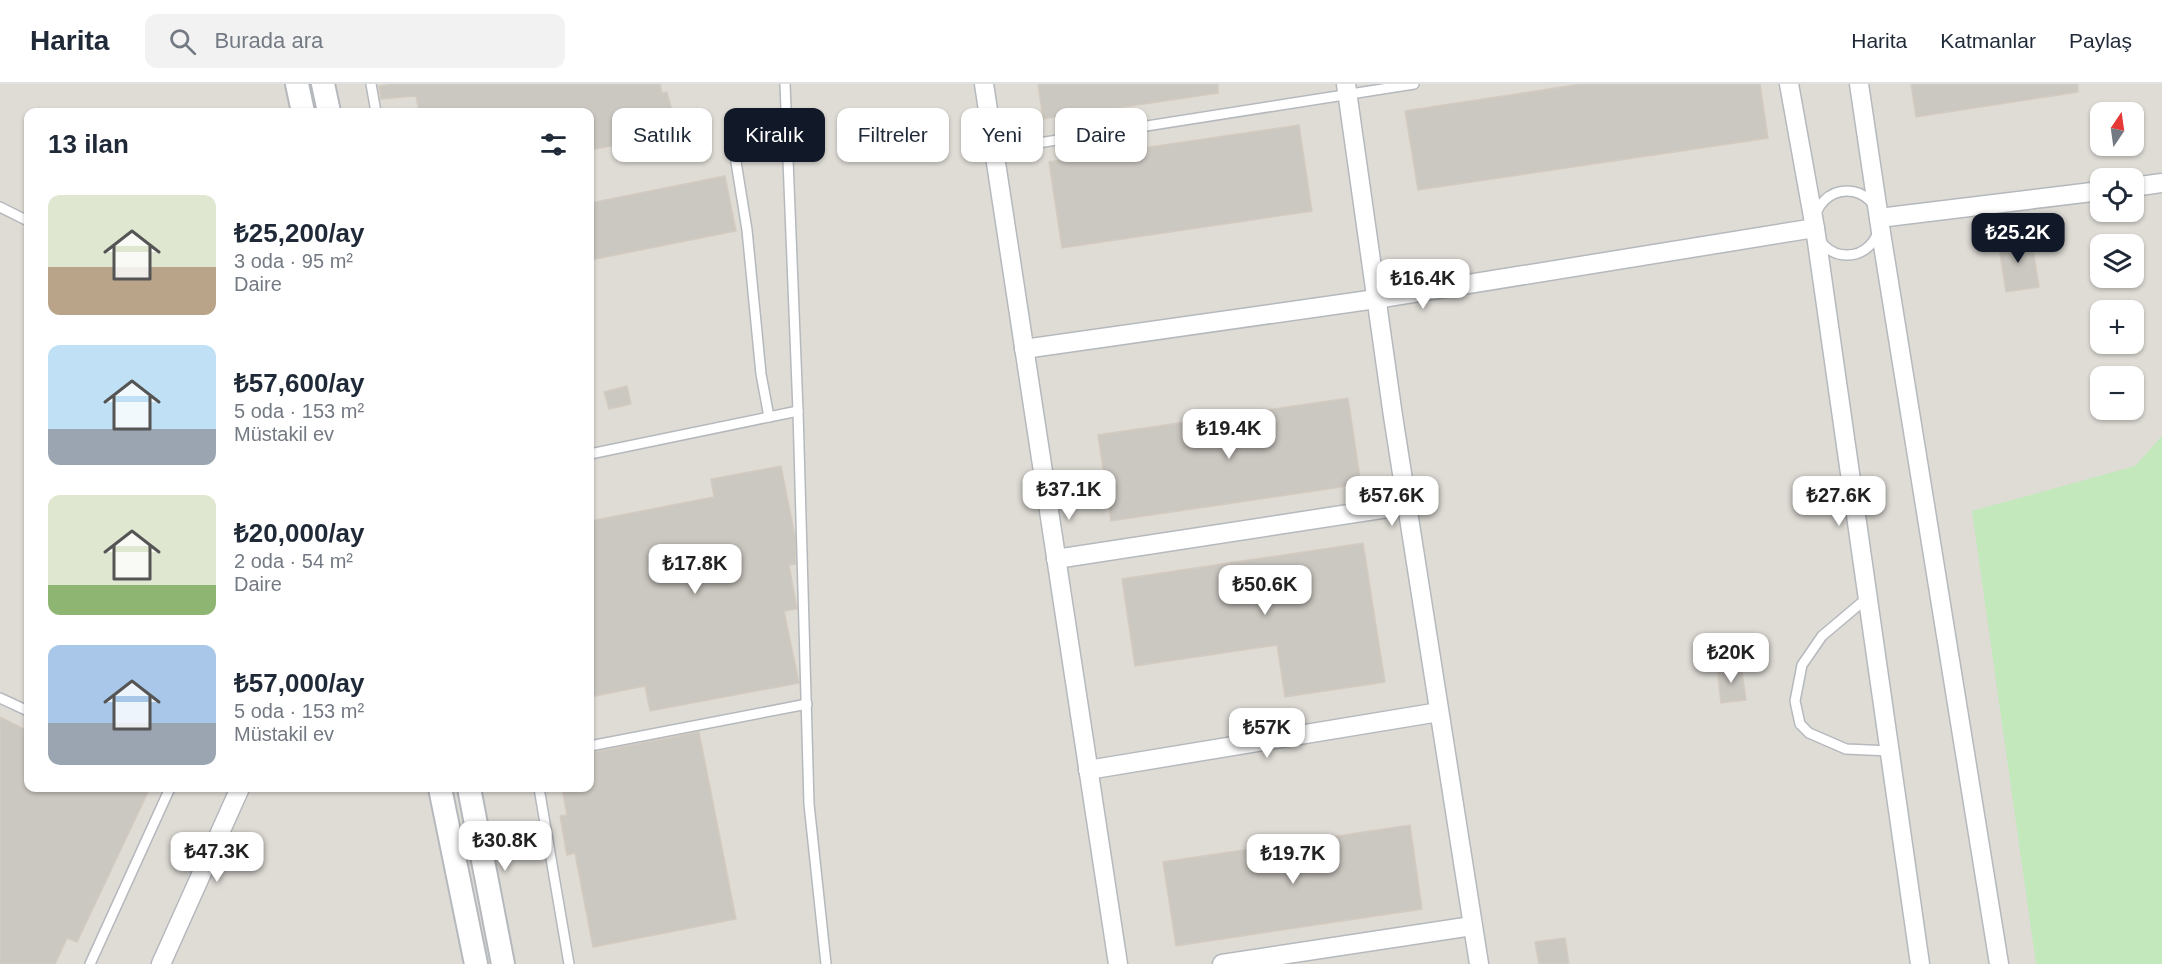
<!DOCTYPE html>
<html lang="tr">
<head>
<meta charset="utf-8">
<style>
  :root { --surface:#fff; --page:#f2f2f3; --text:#1f2937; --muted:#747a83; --line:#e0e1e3; --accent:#111827 }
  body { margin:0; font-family:Arial,sans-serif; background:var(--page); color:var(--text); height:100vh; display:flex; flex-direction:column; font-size:22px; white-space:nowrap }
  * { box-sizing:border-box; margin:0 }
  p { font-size:20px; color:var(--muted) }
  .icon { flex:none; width:33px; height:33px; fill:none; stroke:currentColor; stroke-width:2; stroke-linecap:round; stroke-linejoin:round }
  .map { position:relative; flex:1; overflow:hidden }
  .details { position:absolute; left:24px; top:24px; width:570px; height:684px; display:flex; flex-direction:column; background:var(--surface); border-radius:12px; box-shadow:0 2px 4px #0004 }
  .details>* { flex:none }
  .guide { position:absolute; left:612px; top:24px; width:570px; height:54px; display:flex; gap:12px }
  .needle { width:39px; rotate:13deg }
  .fabs { position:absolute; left:2090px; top:18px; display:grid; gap:12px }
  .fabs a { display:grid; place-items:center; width:54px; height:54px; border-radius:12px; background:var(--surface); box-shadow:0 2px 4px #0004; font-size:30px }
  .price { position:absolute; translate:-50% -51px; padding:0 14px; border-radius:12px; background:#fff; color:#222; font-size:20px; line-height:39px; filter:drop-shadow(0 2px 3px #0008) }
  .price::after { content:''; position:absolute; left:50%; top:36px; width:18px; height:14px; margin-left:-9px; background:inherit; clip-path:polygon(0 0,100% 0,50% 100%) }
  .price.selected { background:var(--accent); color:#fff }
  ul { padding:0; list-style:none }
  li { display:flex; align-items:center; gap:18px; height:150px; padding:0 24px }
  li span { display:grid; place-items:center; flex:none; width:168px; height:120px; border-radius:12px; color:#555 }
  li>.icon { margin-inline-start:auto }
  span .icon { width:72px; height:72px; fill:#fffc; stroke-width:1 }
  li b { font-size:26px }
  h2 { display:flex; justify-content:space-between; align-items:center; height:72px; padding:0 24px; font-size:26px }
  .tag { padding:0 21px; border-radius:12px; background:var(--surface); box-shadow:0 2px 4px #0004; font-size:21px; line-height:54px }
  .tag.selected { background:var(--accent); color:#fff }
  header { display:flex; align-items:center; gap:36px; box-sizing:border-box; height:84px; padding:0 30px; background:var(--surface); border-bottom:2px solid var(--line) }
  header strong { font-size:28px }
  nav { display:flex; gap:33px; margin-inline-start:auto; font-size:21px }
  .search { width:420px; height:54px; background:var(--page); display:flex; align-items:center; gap:15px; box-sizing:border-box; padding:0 21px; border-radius:12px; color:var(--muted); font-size:22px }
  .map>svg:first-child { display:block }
</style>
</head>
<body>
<header>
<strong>Harita</strong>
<div class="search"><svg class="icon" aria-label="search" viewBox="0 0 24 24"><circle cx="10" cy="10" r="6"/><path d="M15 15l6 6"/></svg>Burada ara</div>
<nav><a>Harita</a><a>Katmanlar</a><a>Paylaş</a></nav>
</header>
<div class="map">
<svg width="2162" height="880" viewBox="0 0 2162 880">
  <rect width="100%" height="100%" fill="#eeeae2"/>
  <path fill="#dfdcd6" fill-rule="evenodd" d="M 0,0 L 2162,0 L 2162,880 L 0,880 ZM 28,28 L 590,28 L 590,704 L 28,704 ZM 2100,28 L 2133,28 L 2133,62 L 2100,62 ZM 2100,94 L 2133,94 L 2133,128 L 2100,128 ZM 2100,160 L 2133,160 L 2133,194 L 2100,194 ZM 2100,226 L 2133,226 L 2133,260 L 2100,260 ZM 2100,292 L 2133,292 L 2133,326 L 2100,326 Z"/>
  <polygon fill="#c2e8bc" points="2162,352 2162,880 2036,880 1972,427 2135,382"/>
  <g fill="#cbc7c1" stroke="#d4cbc0" stroke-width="1.5">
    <polygon points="394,0 660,0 662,9 667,8 673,31 645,39 648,55 590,66 590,28 419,28 416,12 381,15 379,2"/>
    <polygon points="1038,0 1218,0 1218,9 1043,35"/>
    <polygon points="1581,0 1760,0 1768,54 1418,106 1405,27"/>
    <polygon points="1911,0 2078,0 2078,8 1916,33"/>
    <polygon points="1299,41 1312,127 1062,164 1049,78"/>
    <polygon points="725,92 736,147 590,176 590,119"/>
    <polygon points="2031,152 2039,203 2006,208 1998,157"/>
    <polygon points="627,302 631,320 609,325 604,308"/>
    <polygon points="1348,314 1361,400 1111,437 1098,351"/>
    <polygon points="781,382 795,452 796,480 789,481 797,525 784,527 799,599 650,627 645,602 590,613 590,437 714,413 711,395"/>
    <polygon points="1363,459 1385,598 1285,613 1277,561 1135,582 1122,495"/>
    <polygon points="1741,580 1746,616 1721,619 1717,583"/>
    <polygon points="0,633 28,647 28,704 150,704 77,858 67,854 55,880 0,880"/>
    <polygon points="699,648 736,835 593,863 575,769 567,771 560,732 567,731 562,704 590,704 590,669"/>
    <polygon points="1410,741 1422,825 1176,862 1163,778"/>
    <polygon points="1565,854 1569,880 1539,880 1535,858"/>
  </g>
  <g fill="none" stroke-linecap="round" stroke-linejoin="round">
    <g stroke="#b5b9bd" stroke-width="12">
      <g id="service">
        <polyline points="371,0 376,28"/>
        <polyline points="785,0 798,327 809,720 826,880"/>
        <polyline points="731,47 747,146 761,290 769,333"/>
        <polyline points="994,66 1414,0"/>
        <circle cx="1847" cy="139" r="32"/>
        <polyline points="0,123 28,137"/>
        <polyline points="590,370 798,327"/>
        <polyline points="1867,514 1822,552 1802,581 1795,617 1800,640 1809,649 1846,665 1890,667"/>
        <polyline points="0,614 28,627"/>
        <polyline points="590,662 807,620"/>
        <polyline points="539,704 569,880"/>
        <polyline points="90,880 170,704"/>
      </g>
    </g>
    <g stroke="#b5b9bd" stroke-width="21">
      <g id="minor">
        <polyline points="984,0 1118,880"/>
        <polyline points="1346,0 1393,332 1479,880"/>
        <polyline points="1789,0 1815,144 1920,880"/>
        <polyline points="1859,0 1882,155 1999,880"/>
        <polyline points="2133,103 2162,99"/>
        <polyline points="1879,134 2100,107"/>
        <polyline points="1024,265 1376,215 1815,144"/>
        <polyline points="1056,475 1407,421"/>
        <polyline points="1088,686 1439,628"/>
        <polyline points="161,880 240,704"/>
        <polyline points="1222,880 1472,842"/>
      </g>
    </g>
    <g stroke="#b5b9bd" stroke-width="26">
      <g id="tertiary">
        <polyline points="297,0 303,28"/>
        <polyline points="323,0 329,28"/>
        <polyline points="440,704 476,880"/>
        <polyline points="469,704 503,880"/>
      </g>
    </g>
    <use href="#service" stroke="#fff" stroke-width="9"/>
    <use href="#minor" stroke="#fff" stroke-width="18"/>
    <use href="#tertiary" stroke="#fff" stroke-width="22"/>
  </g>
</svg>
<div class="fabs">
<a><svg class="needle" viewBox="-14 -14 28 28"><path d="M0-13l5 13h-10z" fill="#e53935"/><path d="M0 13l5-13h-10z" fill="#747a83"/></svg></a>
<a><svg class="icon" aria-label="locate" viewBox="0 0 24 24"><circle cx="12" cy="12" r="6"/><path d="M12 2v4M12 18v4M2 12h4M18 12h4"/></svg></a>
<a><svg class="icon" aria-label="layers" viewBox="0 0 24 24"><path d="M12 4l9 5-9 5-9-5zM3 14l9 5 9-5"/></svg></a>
<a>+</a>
<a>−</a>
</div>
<b class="price selected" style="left:2018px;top:180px">₺25.2K</b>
<b class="price" style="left:1423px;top:226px">₺16.4K</b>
<b class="price" style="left:1229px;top:376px">₺19.4K</b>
<b class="price" style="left:1069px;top:437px">₺37.1K</b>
<b class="price" style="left:1392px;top:443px">₺57.6K</b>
<b class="price" style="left:1839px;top:443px">₺27.6K</b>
<b class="price" style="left:695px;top:511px">₺17.8K</b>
<b class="price" style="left:1265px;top:532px">₺50.6K</b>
<b class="price" style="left:1731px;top:600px">₺20K</b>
<b class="price" style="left:1267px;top:675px">₺57K</b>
<b class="price" style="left:505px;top:788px">₺30.8K</b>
<b class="price" style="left:217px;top:799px">₺47.3K</b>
<b class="price" style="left:1293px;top:801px">₺19.7K</b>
<div class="guide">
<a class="tag">Satılık</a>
<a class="tag selected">Kiralık</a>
<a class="tag">Filtreler</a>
<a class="tag">Yeni</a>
<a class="tag">Daire</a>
</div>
<section class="details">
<h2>13 ilan<svg class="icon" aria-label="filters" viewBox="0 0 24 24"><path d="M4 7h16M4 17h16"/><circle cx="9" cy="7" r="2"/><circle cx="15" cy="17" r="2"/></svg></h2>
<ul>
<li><span style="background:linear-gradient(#dfe7d0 60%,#b9a48a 0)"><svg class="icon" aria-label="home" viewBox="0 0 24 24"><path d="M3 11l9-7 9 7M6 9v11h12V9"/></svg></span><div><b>₺25,200/ay</b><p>3 oda · 95 m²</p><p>Daire</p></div></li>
<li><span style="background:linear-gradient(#bfe0f5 70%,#9aa5b1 0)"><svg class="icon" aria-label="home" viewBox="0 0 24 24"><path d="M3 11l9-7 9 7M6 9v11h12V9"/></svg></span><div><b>₺57,600/ay</b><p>5 oda · 153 m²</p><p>Müstakil ev</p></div></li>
<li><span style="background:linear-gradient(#dfe7d0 75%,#8fb573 0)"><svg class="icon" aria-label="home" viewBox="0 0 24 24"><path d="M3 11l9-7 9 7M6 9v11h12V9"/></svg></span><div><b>₺20,000/ay</b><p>2 oda · 54 m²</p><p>Daire</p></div></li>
<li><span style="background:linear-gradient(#a9c7e8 65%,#9aa5b1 0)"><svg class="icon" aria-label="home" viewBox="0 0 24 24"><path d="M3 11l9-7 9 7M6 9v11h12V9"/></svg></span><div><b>₺57,000/ay</b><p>5 oda · 153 m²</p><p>Müstakil ev</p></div></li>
</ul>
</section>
</div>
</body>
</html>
